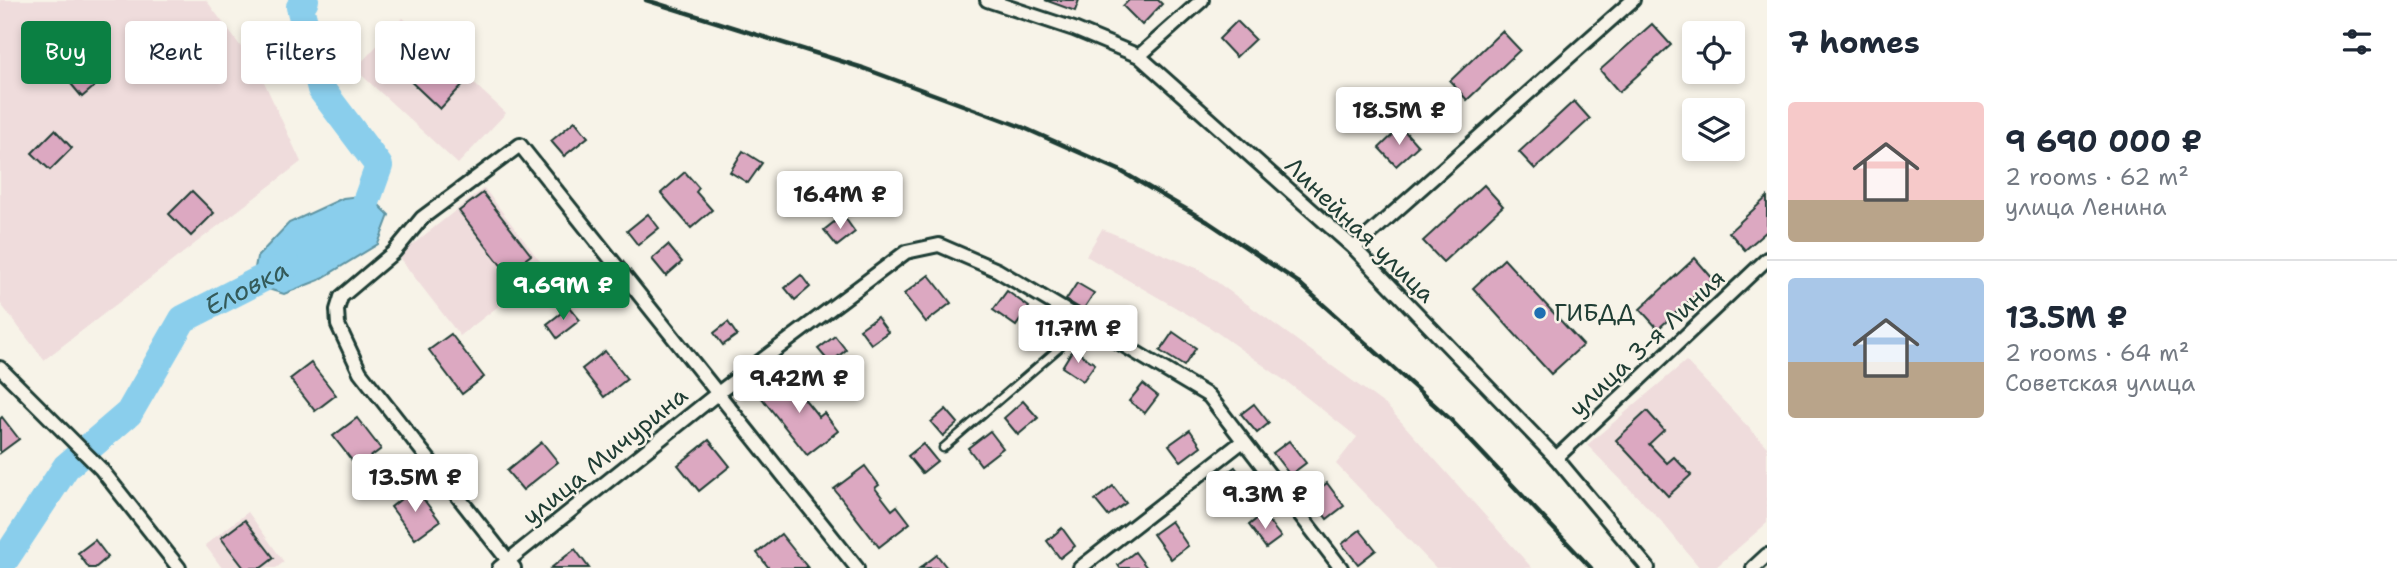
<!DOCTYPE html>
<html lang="en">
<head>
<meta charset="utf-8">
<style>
  :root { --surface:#fff; --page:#f6f6f7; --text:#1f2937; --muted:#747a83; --line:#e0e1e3; --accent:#0b8043 }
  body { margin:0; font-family:"Shantell Sans",sans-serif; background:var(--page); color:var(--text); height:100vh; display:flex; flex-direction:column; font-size:26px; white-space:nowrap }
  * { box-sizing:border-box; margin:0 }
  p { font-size:23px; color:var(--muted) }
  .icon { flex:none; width:38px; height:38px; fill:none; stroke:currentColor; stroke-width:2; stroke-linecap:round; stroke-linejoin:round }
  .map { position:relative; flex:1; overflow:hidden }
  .sheet { display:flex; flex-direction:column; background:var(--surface); width:630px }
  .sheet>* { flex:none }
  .guide { position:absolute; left:21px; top:21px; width:665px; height:63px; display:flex; gap:14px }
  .tools { position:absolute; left:1682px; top:21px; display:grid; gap:14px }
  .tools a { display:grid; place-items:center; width:63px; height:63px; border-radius:7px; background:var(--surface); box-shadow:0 4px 10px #0003; font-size:35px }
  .price { position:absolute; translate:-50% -60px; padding:0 16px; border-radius:7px; background:#fff; color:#222; font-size:23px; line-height:46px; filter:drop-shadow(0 2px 4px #0008) }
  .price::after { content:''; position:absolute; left:50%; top:42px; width:21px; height:16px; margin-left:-10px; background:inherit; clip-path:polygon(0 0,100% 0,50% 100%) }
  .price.selected { background:var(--accent); color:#fff }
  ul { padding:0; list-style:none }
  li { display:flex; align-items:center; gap:21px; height:175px; padding:0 21px }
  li+li { border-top:2px solid var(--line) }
  li span { display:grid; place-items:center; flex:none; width:196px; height:140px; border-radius:7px; color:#555 }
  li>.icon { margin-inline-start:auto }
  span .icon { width:84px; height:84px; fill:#fffc; stroke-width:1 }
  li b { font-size:30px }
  h2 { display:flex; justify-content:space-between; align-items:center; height:84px; padding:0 21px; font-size:30px }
  .tag { padding:0 24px; border-radius:7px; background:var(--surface); box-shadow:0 4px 10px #0003; font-size:24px; line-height:63px }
  .tag.selected { background:var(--accent); color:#fff }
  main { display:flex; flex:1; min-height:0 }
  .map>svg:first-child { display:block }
</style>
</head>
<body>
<main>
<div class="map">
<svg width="1767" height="568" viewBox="0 0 1767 568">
  <rect width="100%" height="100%" fill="#f7f3e8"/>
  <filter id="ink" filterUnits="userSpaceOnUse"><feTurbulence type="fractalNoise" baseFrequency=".0143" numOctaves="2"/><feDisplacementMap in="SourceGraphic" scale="14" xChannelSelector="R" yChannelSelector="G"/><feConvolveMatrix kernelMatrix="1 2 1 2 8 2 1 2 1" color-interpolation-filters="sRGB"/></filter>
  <g filter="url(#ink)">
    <g fill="#efdcdc">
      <polygon points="0,0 206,0 259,71 301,162 44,360 0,303"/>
      <polygon points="403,18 506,113 458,164 355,69"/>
      <polygon points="484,188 546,269 460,336 398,256"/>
      <polygon points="1102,229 1199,269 1387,406 1532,568 1436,568 1336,464 1357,437 1291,385 1208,326 1086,256"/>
      <polygon points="1686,361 1767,447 1767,523 1715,568 1700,568 1661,521 1587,445"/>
      <polygon points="248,512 284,562 276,568 222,568 205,545"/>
    </g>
    <polygon fill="#8aceec" stroke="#5f94a2" stroke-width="2" points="369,195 389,215 378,244 319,280 284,294 252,284 257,257 289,223 343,198"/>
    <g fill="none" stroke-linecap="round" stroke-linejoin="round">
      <g stroke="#8aceec" stroke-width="28">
        <polyline points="305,0 300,7 321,89 379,166 356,230"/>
        <path id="s1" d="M 0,567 L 66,467 L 129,413 L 183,319 L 287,266"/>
      </g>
    </g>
    <g fill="#dca8c1" stroke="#1f3d34" stroke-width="2">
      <polygon points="1045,0 1079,0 1075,11"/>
      <polygon points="1129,0 1158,0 1162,4 1142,25 1123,6"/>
      <polygon points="1237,21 1255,39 1236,57 1219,39"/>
      <polygon points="1652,24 1671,45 1619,92 1600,70"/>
      <polygon points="1502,31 1520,50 1467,100 1450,81"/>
      <polygon points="415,34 466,81 440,109 389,61"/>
      <polygon points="67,38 102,80 82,97 47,55"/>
      <polygon points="1574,101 1590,119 1535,169 1519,152"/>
      <polygon points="575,121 588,137 564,156 551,141"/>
      <polygon points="1401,127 1418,146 1396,166 1379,148"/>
      <polygon points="55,130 72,148 50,170 32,153"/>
      <polygon points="743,151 762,163 748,183 730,172"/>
      <polygon points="685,172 699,188 696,192 712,210 691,228 661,193"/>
      <polygon points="1484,185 1503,206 1443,262 1423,241"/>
      <polygon points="192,191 214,213 191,236 169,214"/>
      <polygon points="483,193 531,255 507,273 459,211"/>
      <polygon points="1767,197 1767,231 1745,250 1729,232"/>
      <polygon points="648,214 659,228 638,245 627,231"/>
      <polygon points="843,215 855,232 837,246 824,230"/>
      <polygon points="668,245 682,262 666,276 652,259"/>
      <polygon points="1695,258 1713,279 1658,329 1640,309"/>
      <polygon points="1504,259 1583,345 1551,374 1473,288"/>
      <polygon points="801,275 810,287 795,300 785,288"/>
      <polygon points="929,275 951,303 926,322 904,294"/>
      <polygon points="1077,283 1094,293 1083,310 1066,300"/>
      <polygon points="1007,291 1029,307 1016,326 993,310"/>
      <polygon points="569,307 580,320 557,338 547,324"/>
      <polygon points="877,317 888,332 871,344 860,329"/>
      <polygon points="728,322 737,335 723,345 714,333"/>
      <polygon points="1173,332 1196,348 1184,366 1160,351"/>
      <polygon points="451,334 484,377 462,394 429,350"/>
      <polygon points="835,336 846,350 830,363 818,349"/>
      <polygon points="1073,349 1095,364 1083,381 1062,367"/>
      <polygon points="605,351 627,379 604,397 582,369"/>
      <polygon points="311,363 336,395 315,411 290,379"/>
      <polygon points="792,373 807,392 802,396 819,417 824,413 838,431 807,455 761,397"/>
      <polygon points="1143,384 1158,396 1145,413 1129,401"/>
      <polygon points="1023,401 1038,418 1018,435 1004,418"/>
      <polygon points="1254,404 1269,423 1257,433 1241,414"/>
      <polygon points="946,409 958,423 943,436 931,422"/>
      <polygon points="1647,411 1664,430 1649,444 1667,463 1674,457 1691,475 1668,496 1616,440"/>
      <polygon points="2,417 19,439 0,453 0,419"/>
      <polygon points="357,418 381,449 357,467 333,436"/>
      <polygon points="1190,430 1201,446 1181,461 1169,445"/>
      <polygon points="990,431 1003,448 981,465 968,448"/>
      <polygon points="709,440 730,466 699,491 678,465"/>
      <polygon points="1289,441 1306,463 1290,475 1273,453"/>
      <polygon points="542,442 558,462 523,490 507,471"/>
      <polygon points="923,444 937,461 922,473 908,456"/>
      <polygon points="865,466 879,485 875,488 892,510 897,506 910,523 879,547 834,489"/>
      <polygon points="1235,467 1250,487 1235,499 1220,478"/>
      <polygon points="1327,483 1344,506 1327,519 1310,496"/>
      <polygon points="1113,486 1126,503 1108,516 1095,500"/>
      <polygon points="415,488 440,521 415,539 391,507"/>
      <polygon points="1263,514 1281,537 1266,548 1249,525"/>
      <polygon points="245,520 274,558 261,568 244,568 221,538"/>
      <polygon points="1171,521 1188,546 1171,559 1153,534"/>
      <polygon points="1062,528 1075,546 1060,558 1047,541"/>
      <polygon points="1360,530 1376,550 1358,564 1342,544"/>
      <polygon points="781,534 808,568 769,568 757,553"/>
      <polygon points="95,540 108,557 95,568 89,568 78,553"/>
      <polygon points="575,549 589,568 551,568"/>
      <polygon points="1135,552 1147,568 1120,568 1118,565"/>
      <polygon points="937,555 947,568 920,568"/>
    </g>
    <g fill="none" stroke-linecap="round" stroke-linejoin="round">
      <g stroke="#1f3d34" stroke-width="11">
        <polyline id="service" points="943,448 1087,324"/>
      </g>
      <g stroke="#1f3d34" stroke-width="18">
        <g id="minor">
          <polyline points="987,0 1074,29 1139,56 1354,248 1556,458 1648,568"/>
          <polyline points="1139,56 1202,0"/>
          <polyline points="1354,248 1633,0"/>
          <polyline points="0,368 101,469 179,568"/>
          <polyline points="1556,458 1767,259"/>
          <polyline points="499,568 718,393 906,252 939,245 997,270 1209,396 1341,568"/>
          <polyline points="514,568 360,372 338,325 337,310 341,297 394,252 422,218 520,145 857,568"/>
          <polyline points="1080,568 1243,441"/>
          <polyline points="1753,568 1767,555"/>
        </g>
      </g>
      <use href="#service" stroke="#f7f3e8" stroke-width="6"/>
      <use href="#minor" stroke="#f7f3e8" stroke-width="12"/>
      <polyline stroke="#1f3d34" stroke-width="4.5" points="646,0 863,68 1022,127 1119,170 1208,222 1298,282 1450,419 1591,568"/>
    </g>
  </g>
  <circle fill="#1f6fb2" stroke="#f7f3e8" stroke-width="2.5" cx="1540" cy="313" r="7"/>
  <g text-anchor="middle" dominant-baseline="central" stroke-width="5" stroke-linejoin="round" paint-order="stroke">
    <g font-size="24" fill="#1f3d34" stroke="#f7f3e8">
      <text transform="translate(1360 230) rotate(44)">Линейная улица</text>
      <text transform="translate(1647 343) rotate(-43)">улица 3-я Линия</text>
      <text transform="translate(605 456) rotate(-39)">улица Мичурина</text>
    </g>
    <g font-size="24" fill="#1f3d34" stroke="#f7f3e8" text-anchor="start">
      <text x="1554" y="313">ГИБДД</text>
    </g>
    <g font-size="26" font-style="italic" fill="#345a59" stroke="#f7f3e8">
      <text stroke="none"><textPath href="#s1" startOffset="382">Еловка</textPath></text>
    </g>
  </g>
</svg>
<div class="tools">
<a><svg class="icon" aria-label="locate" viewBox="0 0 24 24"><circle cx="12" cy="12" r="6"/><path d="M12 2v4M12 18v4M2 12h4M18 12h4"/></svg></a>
<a><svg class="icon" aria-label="layers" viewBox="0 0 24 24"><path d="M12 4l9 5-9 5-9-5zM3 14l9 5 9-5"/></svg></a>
</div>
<b class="price" style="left:1399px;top:147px">18.5M ₽</b>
<b class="price" style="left:840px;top:231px">16.4M ₽</b>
<b class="price selected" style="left:563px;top:322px">9.69M ₽</b>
<b class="price" style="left:1078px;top:365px">11.7M ₽</b>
<b class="price" style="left:799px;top:415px">9.42M ₽</b>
<b class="price" style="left:415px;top:514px">13.5M ₽</b>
<b class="price" style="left:1265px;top:531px">9.3M ₽</b>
<div class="guide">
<a class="tag selected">Buy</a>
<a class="tag">Rent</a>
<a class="tag">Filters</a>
<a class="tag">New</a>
</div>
</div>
<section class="sheet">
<h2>7 homes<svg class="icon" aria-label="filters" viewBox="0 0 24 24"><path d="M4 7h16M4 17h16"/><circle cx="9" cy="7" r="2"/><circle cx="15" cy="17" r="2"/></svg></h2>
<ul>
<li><span style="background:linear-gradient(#f6c9c9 70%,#b9a48a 0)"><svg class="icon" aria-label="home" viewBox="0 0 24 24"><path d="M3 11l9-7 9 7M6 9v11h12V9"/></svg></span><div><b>9 690 000 ₽</b><p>2 rooms · 62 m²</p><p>улица Ленина</p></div></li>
<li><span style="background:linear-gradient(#a9c7e8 60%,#b9a48a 0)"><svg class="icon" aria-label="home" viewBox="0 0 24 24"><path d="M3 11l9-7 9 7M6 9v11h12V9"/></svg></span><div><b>13.5M ₽</b><p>2 rooms · 64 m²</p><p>Советская улица</p></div></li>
</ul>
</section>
</main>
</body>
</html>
